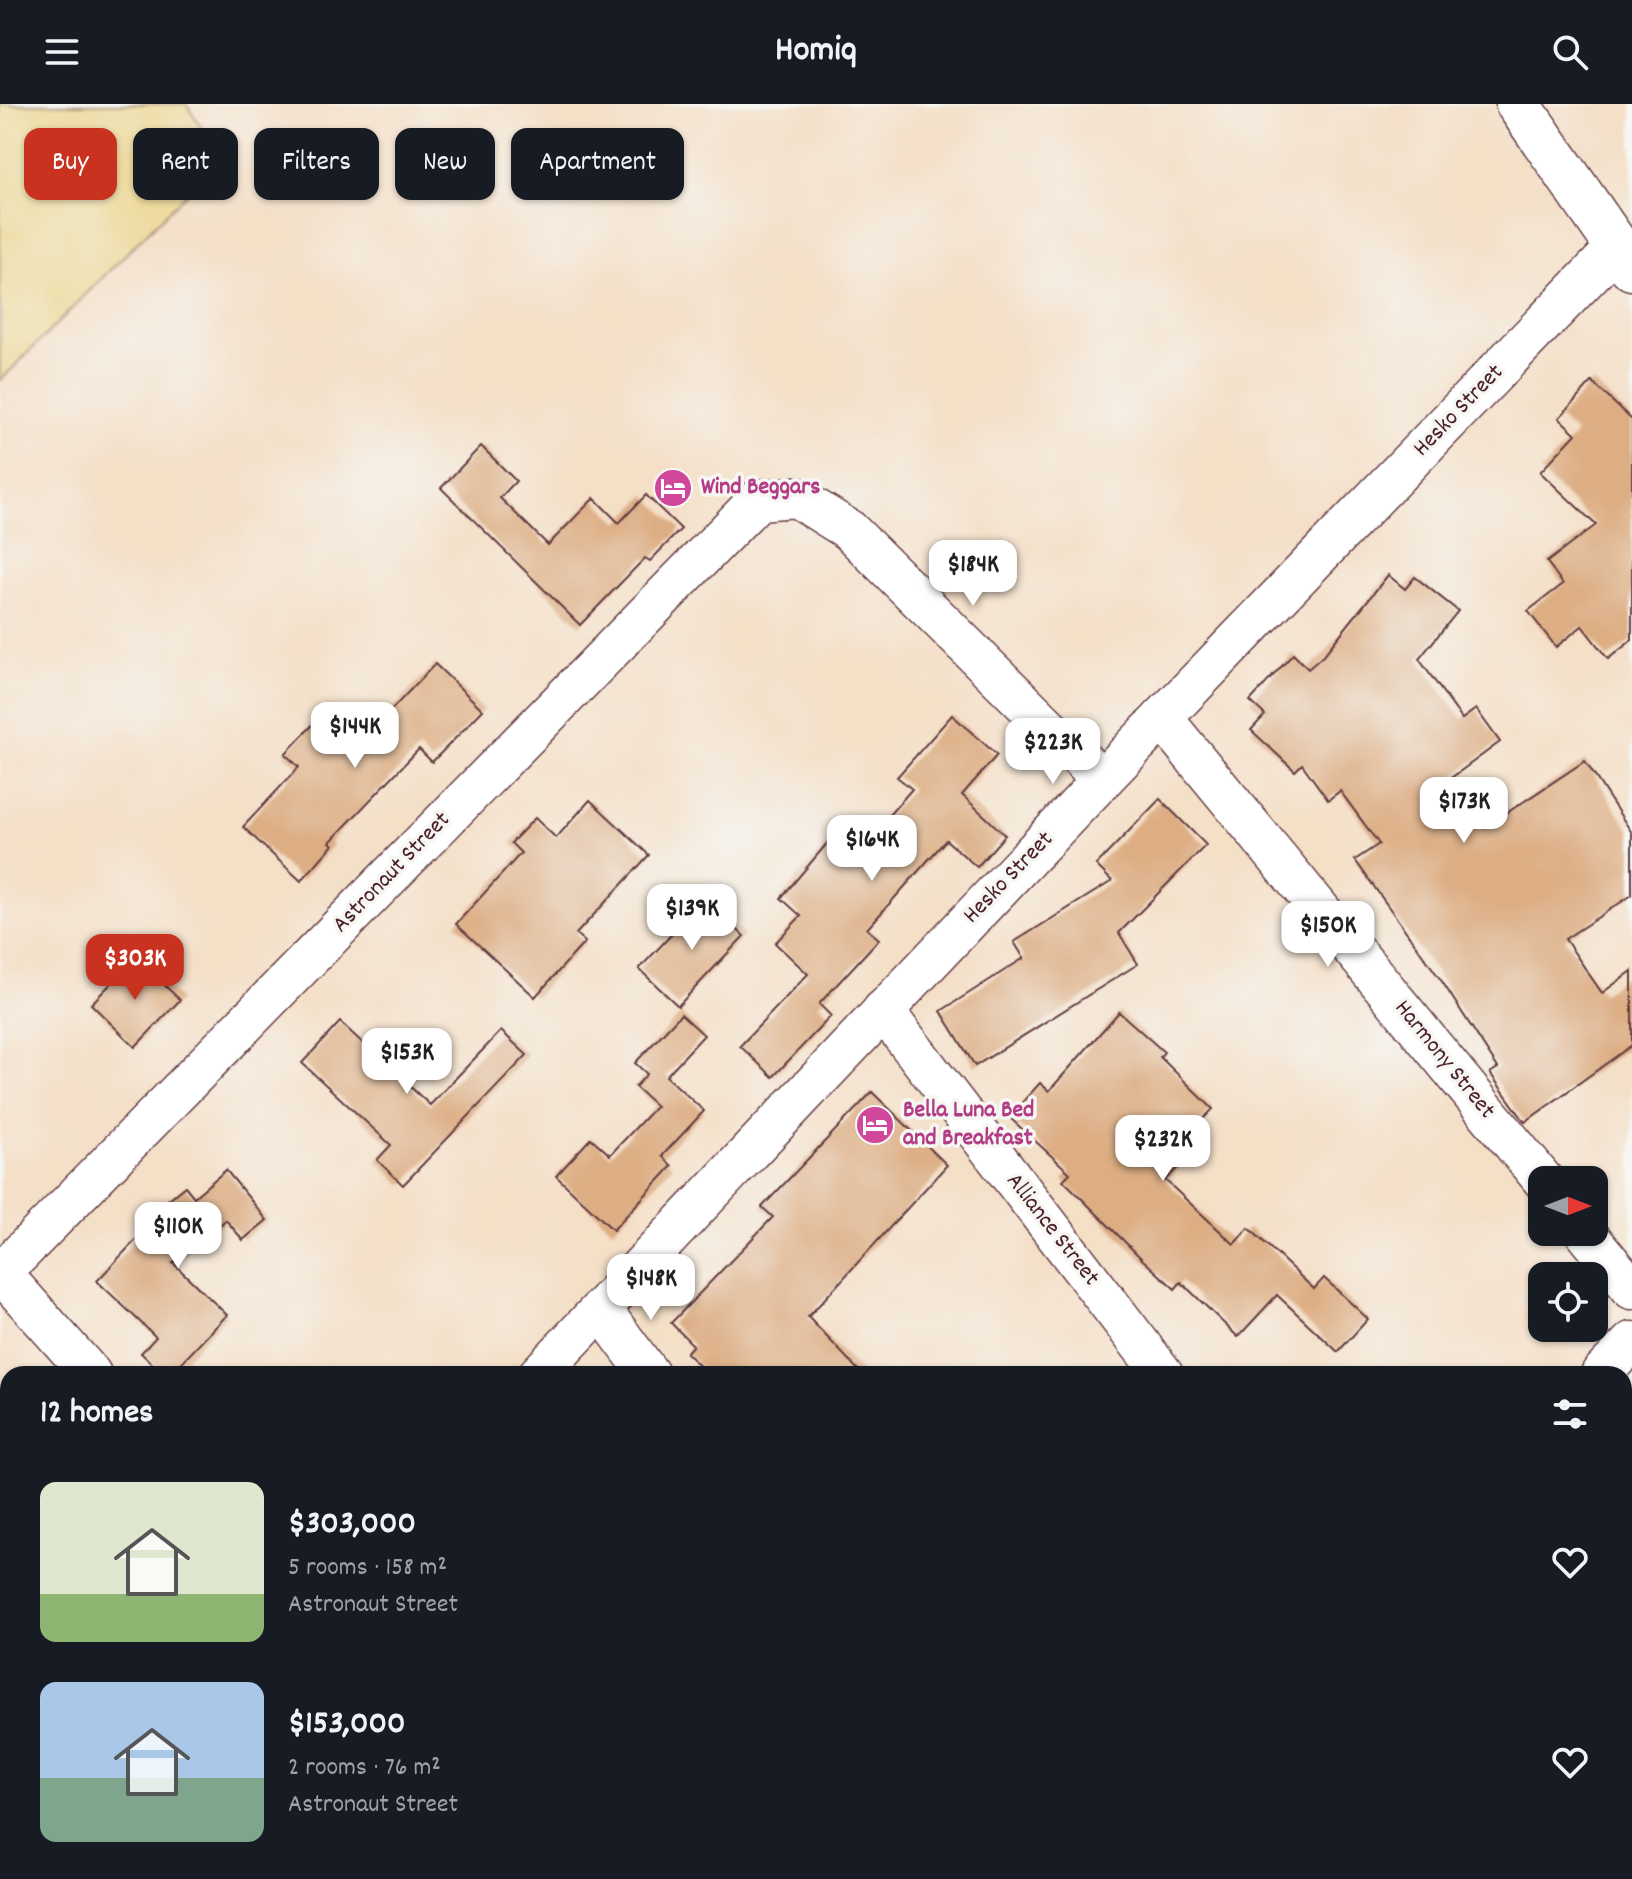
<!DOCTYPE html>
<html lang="en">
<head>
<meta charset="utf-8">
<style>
  :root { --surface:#171b24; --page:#20242c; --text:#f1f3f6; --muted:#9ea1a6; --accent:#c8321e }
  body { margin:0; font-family:Dekko,sans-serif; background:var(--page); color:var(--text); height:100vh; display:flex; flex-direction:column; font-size:30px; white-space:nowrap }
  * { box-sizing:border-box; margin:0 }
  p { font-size:26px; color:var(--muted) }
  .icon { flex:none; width:44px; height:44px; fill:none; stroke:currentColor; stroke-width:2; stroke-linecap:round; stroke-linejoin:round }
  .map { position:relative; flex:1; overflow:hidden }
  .sheet { position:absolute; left:0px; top:1262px; width:1632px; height:514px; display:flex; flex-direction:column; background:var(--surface); border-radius:24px 24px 0 0; box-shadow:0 2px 6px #0004 }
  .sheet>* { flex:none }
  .banner { position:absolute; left:24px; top:24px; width:800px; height:72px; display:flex; gap:16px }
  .needle { width:52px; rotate:90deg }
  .fabs { position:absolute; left:1528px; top:1062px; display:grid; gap:16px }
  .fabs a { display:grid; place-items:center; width:80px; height:80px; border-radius:16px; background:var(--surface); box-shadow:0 2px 6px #0004; font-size:40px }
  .price { position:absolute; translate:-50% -68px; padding:0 18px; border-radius:16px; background:#fff; color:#222; font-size:26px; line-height:52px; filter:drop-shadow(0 2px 4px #0008) }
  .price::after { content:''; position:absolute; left:50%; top:48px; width:24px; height:18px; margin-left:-12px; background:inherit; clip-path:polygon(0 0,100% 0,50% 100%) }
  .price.selected { background:var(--accent); color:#fff }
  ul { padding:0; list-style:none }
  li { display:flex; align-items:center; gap:24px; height:200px; padding:0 40px }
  li span { display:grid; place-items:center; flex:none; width:224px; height:160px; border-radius:16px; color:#555 }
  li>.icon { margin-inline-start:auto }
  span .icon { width:96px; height:96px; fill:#fffc; stroke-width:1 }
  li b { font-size:34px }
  h2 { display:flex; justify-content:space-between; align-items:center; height:96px; padding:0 40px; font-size:34px }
  .chip { padding:0 28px; border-radius:16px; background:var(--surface); box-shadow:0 2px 6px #0004; font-size:28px; line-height:72px }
  .chip.selected { background:var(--accent); color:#fff }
  header { display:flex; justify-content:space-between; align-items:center; height:104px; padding:0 40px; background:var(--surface); font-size:36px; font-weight:800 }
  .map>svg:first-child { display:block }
</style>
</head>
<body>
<header><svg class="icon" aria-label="menu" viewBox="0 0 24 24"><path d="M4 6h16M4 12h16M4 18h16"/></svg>Homiq<svg class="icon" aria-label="search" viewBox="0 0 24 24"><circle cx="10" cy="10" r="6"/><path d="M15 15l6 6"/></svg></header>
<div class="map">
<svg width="1632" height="1775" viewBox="0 0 1632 1775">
  <rect width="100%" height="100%" fill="#f6f6f2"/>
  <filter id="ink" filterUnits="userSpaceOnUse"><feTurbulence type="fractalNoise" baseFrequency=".0125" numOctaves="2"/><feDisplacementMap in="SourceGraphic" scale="16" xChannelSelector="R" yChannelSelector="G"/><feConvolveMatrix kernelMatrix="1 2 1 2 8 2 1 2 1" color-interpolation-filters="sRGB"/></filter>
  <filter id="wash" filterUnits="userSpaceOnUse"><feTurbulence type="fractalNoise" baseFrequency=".006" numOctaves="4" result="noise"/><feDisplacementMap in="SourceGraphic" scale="32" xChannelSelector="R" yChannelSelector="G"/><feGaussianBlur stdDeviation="1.8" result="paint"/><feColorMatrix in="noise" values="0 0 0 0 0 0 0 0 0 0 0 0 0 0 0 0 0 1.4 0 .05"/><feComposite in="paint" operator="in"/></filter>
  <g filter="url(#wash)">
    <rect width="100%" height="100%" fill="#f4dfc7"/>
    <polygon fill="#eeda9e" stroke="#9c7c64" stroke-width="2" points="0,0 186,0 221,54 0,277"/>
    <g id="blocks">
      <g fill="#ddae84">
        <polygon points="1592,278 1632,316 1632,536 1608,555 1582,522 1556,543 1528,507 1563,480 1547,458 1596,421 1540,368 1576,330 1559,314"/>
        <polygon points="481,342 516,377 500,394 548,441 594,394 619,419 646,391 681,425 650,457 645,454 580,521 441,384"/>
        <polygon points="1388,471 1405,485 1415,473 1458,507 1419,555 1462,615 1476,605 1500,638 1451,674 1484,724 1585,657 1632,729 1632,791 1565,835 1602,889 1632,867 1632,941 1525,1018 1490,969 1498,964 1443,879 1355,756 1379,740 1340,687 1328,696 1302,660 1295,667 1251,626 1265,611 1250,597 1293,550 1308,565 1323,552"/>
        <polygon points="435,560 483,606 432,658 419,645 330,738 333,741 301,777 243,723 299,663 285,650 324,609 357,642"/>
        <polygon points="952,611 997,651 962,691 1005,731 977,763 946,736 867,825 879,835 819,900 831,912 773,973 740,942 808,870 775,839 801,812 781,794 845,718 866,737 912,685 897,673"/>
        <polygon points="1160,695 1206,741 1119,829 1138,860 975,962 941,907 1024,854 1014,838 1112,777 1096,761"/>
        <polygon points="590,696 649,751 576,830 585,838 535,893 456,820 521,749 511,739 535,714 556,734"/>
        <polygon points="705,795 744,832 678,902 639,865"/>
        <polygon points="136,854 180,896 135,943 91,900"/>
        <polygon points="1119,908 1164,948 1160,953 1213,1005 1171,1047 1183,1059 1165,1076 1234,1140 1249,1124 1314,1185 1324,1174 1368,1215 1338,1248 1277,1191 1238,1233 1181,1178 1175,1185 1143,1156 1063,1076 1070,1069 1009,1013 1040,979 1049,987"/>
        <polygon points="681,910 704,931 666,972 704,1007 662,1052 672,1062 613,1126 556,1072 591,1034 610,1051 656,1002 635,983 647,970 635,959"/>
        <polygon points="340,918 430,1001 501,927 527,951 403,1081 377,1056 391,1041 302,959"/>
        <polygon points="872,988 947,1061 808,1213 862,1270 708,1270 686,1249 693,1241 671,1219 773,1113 762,1103"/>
        <polygon points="226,1066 267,1116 243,1136 226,1116 173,1159 227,1211 171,1270 163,1270 141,1249 156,1233 97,1177 166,1104 163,1100 185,1082 194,1093"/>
      </g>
    </g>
  </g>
  <g filter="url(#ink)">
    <use href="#blocks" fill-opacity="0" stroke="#643c42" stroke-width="2"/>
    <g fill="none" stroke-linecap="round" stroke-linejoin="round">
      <g stroke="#643c42" stroke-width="43">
        <g id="minor">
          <polyline points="1162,614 1543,1076"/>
          <polyline points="883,906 1163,1270"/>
          <polyline points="1585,1128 1632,1185"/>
          <polyline points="1,1169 91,1270"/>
          <polyline points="0,1170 758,396 796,393 849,426 1102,676"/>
          <polyline points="601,1205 649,1270"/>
          <polyline points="539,1270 1102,676 1617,143"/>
          <polyline points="1601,1270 1632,1238"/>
          <polyline points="497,1768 503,1775"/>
          <polyline points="1029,1768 1035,1775"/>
          <polyline points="1583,1768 1591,1775"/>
          <polyline points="57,1775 64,1768"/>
          <polyline points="1117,1775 1124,1768"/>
        </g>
      </g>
      <g stroke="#643c42" stroke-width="47">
        <polyline id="tertiary" points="1518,0 1632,164"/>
      </g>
      <use href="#minor" stroke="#fff" stroke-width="40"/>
      <use href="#tertiary" stroke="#fff" stroke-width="44"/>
    </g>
  </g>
  <defs>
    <g id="hotel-disc" transform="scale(2)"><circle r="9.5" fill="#d1479c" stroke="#f6f6f2"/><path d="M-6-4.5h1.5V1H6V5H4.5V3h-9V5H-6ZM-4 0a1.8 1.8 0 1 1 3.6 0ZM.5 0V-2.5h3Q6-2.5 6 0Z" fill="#fff"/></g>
  </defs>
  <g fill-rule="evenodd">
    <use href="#hotel-disc" x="673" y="384"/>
    <use href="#hotel-disc" x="875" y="1021"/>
  </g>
  <g text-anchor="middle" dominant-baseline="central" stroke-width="7" stroke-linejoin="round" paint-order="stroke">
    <g font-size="24" fill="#4a1f2b" stroke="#f6f6f2">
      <text transform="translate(1459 307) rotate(-46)">Hesko Street</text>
      <text transform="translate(392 769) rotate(-46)">Astronaut Street</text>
      <text transform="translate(1009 774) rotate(-46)">Hesko Street</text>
      <text transform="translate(1444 956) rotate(51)">Harmony Street</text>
      <text transform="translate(1052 1126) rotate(52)">Alliance Street</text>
    </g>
    <g font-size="24" font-weight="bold" fill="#b23c85" stroke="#f6f6f2" text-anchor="start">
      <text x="701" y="384">Wind Beggars</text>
      <text x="903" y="1007">Bella Luna Bed<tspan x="903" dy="28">and Breakfast</tspan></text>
    </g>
  </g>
</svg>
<div class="fabs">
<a><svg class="needle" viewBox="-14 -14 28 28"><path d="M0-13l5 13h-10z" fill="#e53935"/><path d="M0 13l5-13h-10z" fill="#9ea1a6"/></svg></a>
<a><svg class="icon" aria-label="locate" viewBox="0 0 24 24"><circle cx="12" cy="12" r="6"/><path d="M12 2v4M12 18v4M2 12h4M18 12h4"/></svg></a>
</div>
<b class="price" style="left:973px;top:504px">$184K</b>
<b class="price" style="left:355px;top:666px">$144K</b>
<b class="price" style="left:1053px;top:682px">$223K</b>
<b class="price" style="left:1464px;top:741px">$173K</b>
<b class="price" style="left:872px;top:779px">$164K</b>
<b class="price" style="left:692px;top:848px">$139K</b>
<b class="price" style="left:1328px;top:865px">$150K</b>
<b class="price selected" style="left:135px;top:898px">$303K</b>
<b class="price" style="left:407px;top:992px">$153K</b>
<b class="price" style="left:1163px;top:1079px">$232K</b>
<b class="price" style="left:178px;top:1166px">$110K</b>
<b class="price" style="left:651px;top:1218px">$148K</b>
<div class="banner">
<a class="chip selected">Buy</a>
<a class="chip">Rent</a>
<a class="chip">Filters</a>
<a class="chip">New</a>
<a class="chip">Apartment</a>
</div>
<section class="sheet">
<h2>12 homes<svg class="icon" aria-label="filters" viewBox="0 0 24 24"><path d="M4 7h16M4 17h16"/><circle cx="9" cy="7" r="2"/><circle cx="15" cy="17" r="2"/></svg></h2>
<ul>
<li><span style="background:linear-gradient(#dfe7d0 70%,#8fb573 0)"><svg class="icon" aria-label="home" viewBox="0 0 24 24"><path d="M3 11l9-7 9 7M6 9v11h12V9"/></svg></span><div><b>$303,000</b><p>5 rooms · 158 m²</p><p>Astronaut Street</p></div><svg class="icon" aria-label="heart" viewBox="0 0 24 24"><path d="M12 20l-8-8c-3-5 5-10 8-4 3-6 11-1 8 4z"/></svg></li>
<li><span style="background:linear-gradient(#a9c7e8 60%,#7fa58c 0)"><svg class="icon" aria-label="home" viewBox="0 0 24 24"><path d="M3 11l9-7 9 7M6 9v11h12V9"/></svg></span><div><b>$153,000</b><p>2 rooms · 76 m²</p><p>Astronaut Street</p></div><svg class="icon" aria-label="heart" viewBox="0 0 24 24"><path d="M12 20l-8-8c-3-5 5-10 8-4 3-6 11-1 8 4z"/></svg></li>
</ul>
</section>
</div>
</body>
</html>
